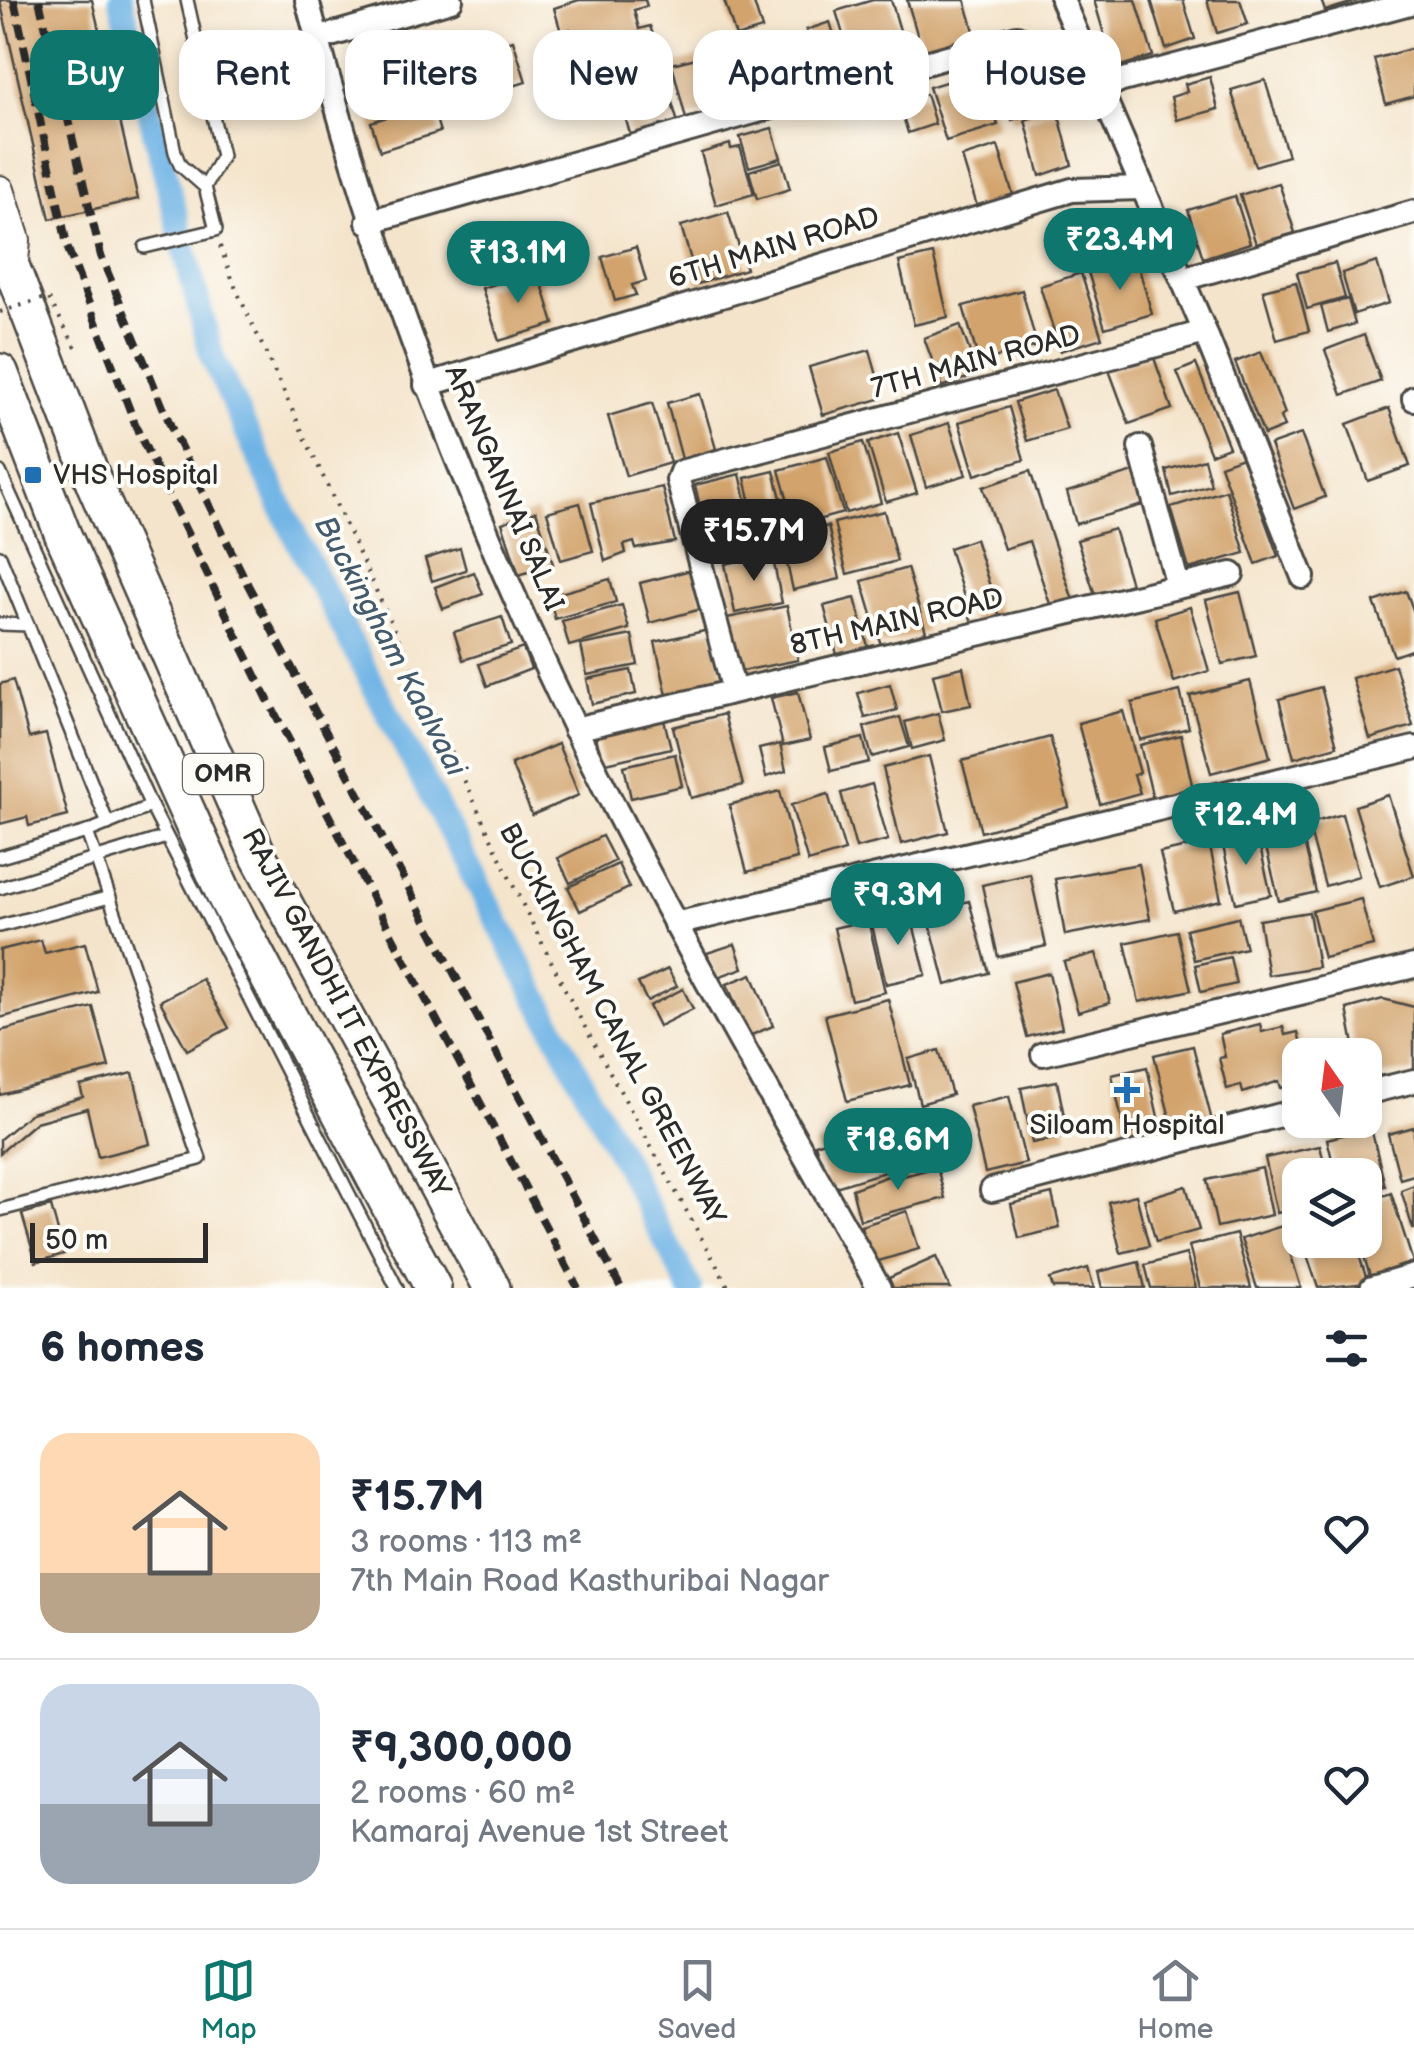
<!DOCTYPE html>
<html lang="en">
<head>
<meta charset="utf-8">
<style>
  :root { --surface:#fff; --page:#f6f6f7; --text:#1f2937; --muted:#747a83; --line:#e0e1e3; --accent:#0f766e }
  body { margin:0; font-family:"Balsamiq Sans",sans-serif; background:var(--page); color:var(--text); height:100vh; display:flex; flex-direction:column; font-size:38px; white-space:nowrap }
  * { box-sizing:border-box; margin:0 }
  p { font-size:32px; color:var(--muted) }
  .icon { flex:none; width:55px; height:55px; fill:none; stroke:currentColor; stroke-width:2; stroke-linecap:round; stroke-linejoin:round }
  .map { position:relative; height:1288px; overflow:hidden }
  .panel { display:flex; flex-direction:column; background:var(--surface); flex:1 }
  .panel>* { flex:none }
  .hud { position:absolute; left:30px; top:30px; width:1355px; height:90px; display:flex; gap:20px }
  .needle { width:65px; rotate:346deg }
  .controls { position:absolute; left:1282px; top:1038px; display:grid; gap:20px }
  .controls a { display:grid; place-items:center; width:100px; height:100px; border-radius:20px; background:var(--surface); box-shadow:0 5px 15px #0003; font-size:50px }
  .scale { position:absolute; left:30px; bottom:25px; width:178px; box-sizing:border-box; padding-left:10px; border:5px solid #2b2b2b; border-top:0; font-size:28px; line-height:35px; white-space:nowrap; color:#2b2b2b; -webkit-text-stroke:8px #fdfcf7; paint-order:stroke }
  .price { position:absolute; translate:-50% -85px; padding:0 22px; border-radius:35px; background:var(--accent); color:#fff; font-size:32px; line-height:65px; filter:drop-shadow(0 2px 5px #0008) }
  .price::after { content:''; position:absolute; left:50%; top:60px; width:30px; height:22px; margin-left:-15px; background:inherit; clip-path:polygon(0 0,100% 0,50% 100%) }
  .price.selected { background:#222; color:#fff }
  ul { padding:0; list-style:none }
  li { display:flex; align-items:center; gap:30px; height:250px; padding:0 40px }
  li+li { border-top:2px solid var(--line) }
  li span { display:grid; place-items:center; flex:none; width:280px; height:200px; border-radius:30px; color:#555 }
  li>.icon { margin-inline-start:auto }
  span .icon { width:120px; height:120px; fill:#fffc; stroke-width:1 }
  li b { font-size:42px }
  h2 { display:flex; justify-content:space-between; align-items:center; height:120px; padding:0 40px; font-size:42px }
  .tag { padding:0 35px; border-radius:30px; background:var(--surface); box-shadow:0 5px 15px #0003; font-size:35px; line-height:90px }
  .tag.selected { background:var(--accent); color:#fff }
  .tabs { display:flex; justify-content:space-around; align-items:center; height:140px; border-top:2px solid var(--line); background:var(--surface); font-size:28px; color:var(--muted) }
  .tabs a { display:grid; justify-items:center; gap:5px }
  .tabs .selected { color:var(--accent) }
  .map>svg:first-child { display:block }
</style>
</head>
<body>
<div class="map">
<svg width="1414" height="1288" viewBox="0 0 1414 1288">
  <rect width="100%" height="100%" fill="#fdfcf7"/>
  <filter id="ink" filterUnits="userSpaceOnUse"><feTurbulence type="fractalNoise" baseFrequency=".01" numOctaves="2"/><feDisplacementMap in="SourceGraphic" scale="20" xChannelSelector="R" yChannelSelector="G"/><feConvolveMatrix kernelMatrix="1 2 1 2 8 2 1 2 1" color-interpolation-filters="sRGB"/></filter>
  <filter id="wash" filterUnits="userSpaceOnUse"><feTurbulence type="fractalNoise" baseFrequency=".0048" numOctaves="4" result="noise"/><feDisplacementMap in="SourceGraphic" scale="40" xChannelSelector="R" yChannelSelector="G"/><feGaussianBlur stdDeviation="2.25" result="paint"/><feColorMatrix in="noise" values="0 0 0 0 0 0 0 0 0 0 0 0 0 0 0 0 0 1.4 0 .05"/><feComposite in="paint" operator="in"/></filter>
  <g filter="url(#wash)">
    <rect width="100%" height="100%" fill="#f4e4cb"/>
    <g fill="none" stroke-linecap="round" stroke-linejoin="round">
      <polyline stroke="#6fb4e5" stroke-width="25" points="121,0 212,357 297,540 690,1288"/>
    </g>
    <g id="blocks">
      <g fill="#d2a36c">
        <polygon points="0,0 92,0 138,199 50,219"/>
        <polygon points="579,0 645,0 647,6 634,10 639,29 650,26 658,50 575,76 568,53 577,51 570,29 561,32 554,8"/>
        <polygon points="724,0 753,0 762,29 736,37"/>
        <polygon points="873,0 891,0 904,44 851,61 836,11"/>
        <polygon points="907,0 965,0 976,38 923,54"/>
        <polygon points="1094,0 1136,0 1153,56 1114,68"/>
        <polygon points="1151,0 1183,0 1195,39 1166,49"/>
        <polygon points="1207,0 1240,0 1248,24 1217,33"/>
        <polygon points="1321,0 1357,0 1357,1 1325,11"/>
        <polygon points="830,22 844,67 819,75 806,30"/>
        <polygon points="513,40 526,82 453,105 442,71 465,64 463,56"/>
        <polygon points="1049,42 1068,103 1012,120 992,59"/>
        <polygon points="752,44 765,101 738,107 725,50"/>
        <polygon points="1414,48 1414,96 1386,104 1374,59"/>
        <polygon points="716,53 730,107 686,119 672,64"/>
        <polygon points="662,69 678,123 631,137 615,83"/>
        <polygon points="981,71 998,125 946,141 929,87"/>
        <polygon points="1210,77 1218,109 1177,120 1171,97 1187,92 1185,84"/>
        <polygon points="1265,80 1288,156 1255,166 1231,90"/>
        <polygon points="926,94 935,124 908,133 899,103"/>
        <polygon points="431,103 440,132 380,151 371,122"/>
        <polygon points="1057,108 1072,165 1040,176 1025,120"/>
        <polygon points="772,128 781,158 749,167 740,137"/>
        <polygon points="730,144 731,149 740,147 754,194 716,205 701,153"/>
        <polygon points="998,146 1014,198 978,209 962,157"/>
        <polygon points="782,161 790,189 757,199 749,171"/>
        <polygon points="1279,183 1295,233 1256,244 1240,195"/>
        <polygon points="1235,196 1250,243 1203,258 1188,210"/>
        <polygon points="728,212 746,269 698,284 681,226"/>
        <polygon points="636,247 646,281 632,285 636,295 615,301 602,257"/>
        <polygon points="933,254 948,317 914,325 899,262"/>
        <polygon points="1136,258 1152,314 1105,328 1088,272"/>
        <polygon points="1377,262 1389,303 1354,314 1342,273"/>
        <polygon points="1335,263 1345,298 1307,309 1297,273"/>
        <polygon points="538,271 554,324 499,341 482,288"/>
        <polygon points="1081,273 1102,338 1060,351 1040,286"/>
        <polygon points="1296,282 1309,331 1277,340 1263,290"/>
        <polygon points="1022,290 1037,346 979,362 963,306"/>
        <polygon points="1348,299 1355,324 1328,332 1321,306"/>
        <polygon points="960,325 978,374 942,387 924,338"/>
        <polygon points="1364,335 1381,381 1342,395 1325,350"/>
        <polygon points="870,350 883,398 823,415 809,367"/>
        <polygon points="1261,352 1285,414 1280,417 1284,427 1264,435 1235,362"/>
        <polygon points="1153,355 1172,409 1129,424 1109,370"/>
        <polygon points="1196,364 1229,447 1211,454 1177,372"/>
        <polygon points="1054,390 1067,429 1027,441 1015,402"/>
        <polygon points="700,394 716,449 682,459 667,403"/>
        <polygon points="652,403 670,463 626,476 608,416"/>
        <polygon points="1009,407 1024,460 975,475 959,422"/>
        <polygon points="1389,408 1410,466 1368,481 1347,424"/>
        <polygon points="949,423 966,475 926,487 911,435"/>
        <polygon points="898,433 917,493 886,502 868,443"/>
        <polygon points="1301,434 1325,497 1294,509 1270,445"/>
        <polygon points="863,442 881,503 846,513 829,452"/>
        <polygon points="827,457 843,513 795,526 779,470"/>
        <polygon points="1242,457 1278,556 1256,564 1220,465"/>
        <polygon points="1204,459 1211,485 1172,496 1166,470"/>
        <polygon points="774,471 789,529 759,536 745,478"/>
        <polygon points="1030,471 1073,600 1051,607 1029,541 1004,549 983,487"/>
        <polygon points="1134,472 1143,505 1076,524 1067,492"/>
        <polygon points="740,474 753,530 708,541 695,485"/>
        <polygon points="662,487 675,542 636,549 634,542 624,545 626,553 605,561 591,503"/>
        <polygon points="1226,490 1245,553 1189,569 1171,507"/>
        <polygon points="580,503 593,551 561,560 547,512"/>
        <polygon points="536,511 553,564 519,575 502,523"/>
        <polygon points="884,511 897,561 847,574 834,523"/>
        <polygon points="828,526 840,579 793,590 781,537"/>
        <polygon points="1114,529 1131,584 1095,595 1077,540"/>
        <polygon points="975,539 1000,618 973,626 949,548"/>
        <polygon points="460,548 466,570 432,581 425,559"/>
        <polygon points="772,554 782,603 735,613 725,564"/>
        <polygon points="907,568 926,632 881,645 862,581"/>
        <polygon points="695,569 705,608 650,623 640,583"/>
        <polygon points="474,572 483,594 443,609 435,587"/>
        <polygon points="610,579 616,602 555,619 549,596"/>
        <polygon points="1406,591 1414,612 1414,649 1394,656 1374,602"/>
        <polygon points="1240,592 1256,656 1222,664 1206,600"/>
        <polygon points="855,598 869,650 838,658 824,606"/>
        <polygon points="622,605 629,629 569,646 562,621"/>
        <polygon points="787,606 798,660 737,672 727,618"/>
        <polygon points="1190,607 1209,671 1174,682 1155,618"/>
        <polygon points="502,617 511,645 463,660 454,632"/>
        <polygon points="713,629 725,681 667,695 655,642"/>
        <polygon points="632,635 638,665 587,675 581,645"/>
        <polygon points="523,648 531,669 487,686 479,664"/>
        <polygon points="1395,665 1413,726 1370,739 1352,678"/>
        <polygon points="963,667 971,705 942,711 933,674"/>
        <polygon points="631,670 636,694 592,704 587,679"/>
        <polygon points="13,680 29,738 46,734 68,816 29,826 27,817 0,824 0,684"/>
        <polygon points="1250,681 1270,757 1211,773 1190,696"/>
        <polygon points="890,684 897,710 865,718 858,693"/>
        <polygon points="1321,687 1337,746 1294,758 1279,699"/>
        <polygon points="1180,691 1189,728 1140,740 1132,703"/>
        <polygon points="798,692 810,740 783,746 771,698"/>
        <polygon points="1123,711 1140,773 1134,775 1140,793 1100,804 1078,723"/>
        <polygon points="938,713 945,740 912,749 905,722"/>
        <polygon points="724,714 743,785 691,798 673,727"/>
        <polygon points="663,716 671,748 602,764 595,731"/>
        <polygon points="900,717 909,747 872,757 864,727"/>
        <polygon points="1181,735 1193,789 1153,799 1140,745"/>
        <polygon points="1050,737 1069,807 981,832 962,761"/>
        <polygon points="863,738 869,762 831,771 825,747"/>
        <polygon points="558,744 579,795 532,815 511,764"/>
        <polygon points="780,744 786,771 766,777 759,749"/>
        <polygon points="675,754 682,786 631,798 624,766"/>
        <polygon points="929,756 948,832 901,844 883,768"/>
        <polygon points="872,784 888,840 856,848 841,793"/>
        <polygon points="780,791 797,859 747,872 729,805"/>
        <polygon points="828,794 845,851 808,862 791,805"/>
        <polygon points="1388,795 1414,876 1380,887 1355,806"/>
        <polygon points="1342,814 1359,876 1325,886 1308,824"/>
        <polygon points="1299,822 1316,892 1279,901 1262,831"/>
        <polygon points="1257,834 1271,895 1236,903 1222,842"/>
        <polygon points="602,836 615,861 570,883 558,858"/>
        <polygon points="1209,842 1221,900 1174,911 1160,853"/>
        <polygon points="618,864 629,888 580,911 568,887"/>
        <polygon points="1139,864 1150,919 1065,935 1055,879"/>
        <polygon points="1030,874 1046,946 998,957 982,885"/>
        <polygon points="1361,899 1373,946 1324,958 1312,911"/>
        <polygon points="969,901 989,973 946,985 927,912"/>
        <polygon points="910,912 926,975 886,984 871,921"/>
        <polygon points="1309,912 1318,967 1268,975 1259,920"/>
        <polygon points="1238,917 1246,948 1194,960 1186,929"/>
        <polygon points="868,920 885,992 851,1000 834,928"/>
        <polygon points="1177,931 1191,990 1139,1002 1125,943"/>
        <polygon points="41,940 45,953 85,943 98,992 0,1018 0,950"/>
        <polygon points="735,944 743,968 715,978 707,953"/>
        <polygon points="1096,953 1110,1003 1078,1012 1064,962"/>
        <polygon points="1230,957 1236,984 1201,992 1195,965"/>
        <polygon points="668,969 677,986 647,1001 638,983"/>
        <polygon points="1049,973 1062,1028 1027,1037 1013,982"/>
        <polygon points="752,974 773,1026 749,1036 727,984"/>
        <polygon points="202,979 229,1028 187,1050 160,1001"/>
        <polygon points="683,989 693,1009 659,1026 649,1006"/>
        <polygon points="888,999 910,1085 847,1101 825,1015"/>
        <polygon points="1383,999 1414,1007 1414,1072 1375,1076 1365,1067 1365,1055 1356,1055 1347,1009"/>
        <polygon points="93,1007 109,1067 0,1095 0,1031"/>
        <polygon points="1260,1024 1262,1032 1283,1027 1285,1035 1298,1032 1304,1055 1294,1059 1300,1083 1281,1088 1279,1081 1243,1093 1241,1085 1227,1089 1219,1058 1225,1057 1220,1034"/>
        <polygon points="1193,1046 1212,1121 1173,1130 1154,1055"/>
        <polygon points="939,1050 952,1095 920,1104 908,1059"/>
        <polygon points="1147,1067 1160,1126 1125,1134 1112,1075"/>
        <polygon points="133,1073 150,1144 98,1157 87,1108 36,1122 0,1153 0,1139 31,1113 83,1097 80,1086"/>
        <polygon points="1057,1081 1068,1136 1032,1143 1021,1088"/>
        <polygon points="1009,1096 1026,1163 985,1173 969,1106"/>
        <polygon points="913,1113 927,1159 829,1189 815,1144"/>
        <polygon points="1414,1127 1414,1175 1400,1179 1388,1134"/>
        <polygon points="1371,1128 1385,1186 1365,1190 1365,1175 1336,1175 1327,1139"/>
        <polygon points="1320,1146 1327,1175 1300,1175 1300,1208 1277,1213 1265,1158"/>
        <polygon points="937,1167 945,1198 860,1220 852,1189 899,1172 900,1177"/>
        <polygon points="1262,1168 1272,1215 1217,1227 1207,1180"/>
        <polygon points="1414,1185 1414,1229 1413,1229 1401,1190"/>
        <polygon points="1186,1186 1199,1230 1156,1242 1144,1199"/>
        <polygon points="1391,1193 1413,1262 1370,1276 1359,1240 1365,1240 1365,1202"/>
        <polygon points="1052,1194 1060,1228 1019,1238 1011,1204"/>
        <polygon points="1136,1195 1149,1246 1121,1253 1108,1202"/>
        <polygon points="51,1206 64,1254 36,1262 22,1214"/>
        <polygon points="907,1211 919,1249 872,1263 861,1226"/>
        <polygon points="1282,1226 1301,1288 1257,1288 1241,1239"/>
        <polygon points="1236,1234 1251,1288 1200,1288 1189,1246"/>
        <polygon points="1302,1240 1354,1240 1368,1283 1318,1288"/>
        <polygon points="1186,1254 1196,1288 1151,1288 1145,1265"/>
        <polygon points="936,1257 950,1288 893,1288 889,1278"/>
        <polygon points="1139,1262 1145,1288 1102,1288 1098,1272"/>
        <polygon points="1088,1268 1094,1288 1053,1288 1050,1279"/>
      </g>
    </g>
  </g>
  <g filter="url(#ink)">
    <use href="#blocks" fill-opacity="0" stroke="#494743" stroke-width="2.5"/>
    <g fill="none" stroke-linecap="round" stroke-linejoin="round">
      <g stroke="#494743" stroke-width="16">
        <g id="service">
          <polyline points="143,0 175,152 180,165 205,187 216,230 145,247"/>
          <polyline points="187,0 222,156 205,187"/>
          <polyline points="0,472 151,806 397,1288"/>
          <polyline points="0,556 28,625"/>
          <polyline points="0,624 28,625 108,824"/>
          <polyline points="0,857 87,832 151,806"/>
          <polyline points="0,888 166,837"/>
          <polyline points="0,926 110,897"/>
          <polyline points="0,1210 200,1159 87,832"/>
        </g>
      </g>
      <g stroke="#494743" stroke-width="28">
        <g id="minor">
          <path d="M 307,0 C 373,252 462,495 576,730 C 668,920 776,1103 879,1288"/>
          <polyline points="1062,0 1205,332"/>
          <polyline points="317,39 451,0"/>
          <polyline points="1097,87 1414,2"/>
          <polyline points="368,222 1017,37"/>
          <polyline points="1183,279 1414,212"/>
          <polyline points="426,385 1072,190 1142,188"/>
          <polyline points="1414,399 1414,398"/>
          <polyline points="1140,447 1178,586"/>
          <polyline points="734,691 678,480 681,472 1205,332 1303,577"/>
          <polyline points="575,729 1232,574"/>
          <polyline points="675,924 1414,748"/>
          <polyline points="1043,1054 1414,966"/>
          <polyline points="1365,1093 1414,1081"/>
          <polyline points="992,1190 1300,1110"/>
          <polyline points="1372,1288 1414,1276"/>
        </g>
      </g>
      <g stroke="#494743" stroke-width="32">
        <polyline id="tertiary" points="0,190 16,240 14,261"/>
      </g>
      <g stroke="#494743" stroke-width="40">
        <g id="primary">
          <polyline points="0,237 95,485 259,857 492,1288"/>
          <polyline points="0,372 63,535 226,898 433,1288"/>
        </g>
      </g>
      <polyline stroke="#494743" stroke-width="4" stroke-dasharray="2.5 8" stroke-linecap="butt" points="220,246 236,289 511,881 575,1009 729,1288"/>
      <use href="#service" stroke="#fff" stroke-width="11"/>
      <use href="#minor" stroke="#fff" stroke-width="22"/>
      <use href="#tertiary" stroke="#fff" stroke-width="28"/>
      <use href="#primary" stroke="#fff" stroke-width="35"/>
      <g stroke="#2b2b2b" stroke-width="8" stroke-dasharray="15 8" stroke-linecap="butt">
        <polyline points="14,0 68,249 139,434 269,702 578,1288"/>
        <polyline points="39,0 101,256 172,429 248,585 621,1288"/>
      </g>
      <polyline stroke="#494743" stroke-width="4" stroke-dasharray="2.5 8" stroke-linecap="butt" points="0,312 48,297 79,353"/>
    </g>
  </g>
  <g fill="#1f6fb2" stroke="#fdfcf7" stroke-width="4">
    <rect x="23" y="465" width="20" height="20" rx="5"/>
    <path d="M1122 1075h10v10h10v10h-10v10h-10v-10h-10v-10h10z"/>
  </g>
  <g text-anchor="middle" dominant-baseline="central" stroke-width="8" stroke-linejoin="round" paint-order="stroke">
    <rect fill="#fdfcf7" stroke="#6a6a68" stroke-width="2.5" x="183" y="754" width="80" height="40" rx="8"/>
    <g font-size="25" font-weight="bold" fill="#2b2b2b">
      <text x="223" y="774">OMR</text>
    </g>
    <g font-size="28" fill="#2b2b2b" stroke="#fdfcf7">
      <text transform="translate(774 248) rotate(-17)">6TH MAIN ROAD</text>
      <text transform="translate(976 362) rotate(-15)">7TH MAIN ROAD</text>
      <text transform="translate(504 488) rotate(67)">ARANGANNAI SALAI</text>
      <text transform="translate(897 622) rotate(-13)">8TH MAIN ROAD</text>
      <text transform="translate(346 1013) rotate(62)">RAJIV GANDHI IT EXPRESSWAY</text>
      <text transform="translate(612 1024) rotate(62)">BUCKINGHAM CANAL GREENWAY</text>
    </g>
    <g font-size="28" fill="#2b2b2b" stroke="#fdfcf7" text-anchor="start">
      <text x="53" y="475">VHS Hospital</text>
      <text x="1127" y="1125" text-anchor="middle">Siloam Hospital</text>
    </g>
    <g font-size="30" font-style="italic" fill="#435b6c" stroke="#fdfcf7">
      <text transform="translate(390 646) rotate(62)">Buckingham Kaalvaai</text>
    </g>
  </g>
</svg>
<div class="controls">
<a><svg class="needle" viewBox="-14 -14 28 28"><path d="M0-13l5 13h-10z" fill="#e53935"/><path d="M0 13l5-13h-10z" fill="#747a83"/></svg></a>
<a><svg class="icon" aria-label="layers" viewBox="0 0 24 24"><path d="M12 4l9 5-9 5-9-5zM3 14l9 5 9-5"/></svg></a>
</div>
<div class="scale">50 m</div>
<b class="price" style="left:1120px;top:293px">₹23.4M</b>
<b class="price" style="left:518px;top:306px">₹13.1M</b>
<b class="price selected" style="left:754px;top:584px">₹15.7M</b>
<b class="price" style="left:1246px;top:868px">₹12.4M</b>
<b class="price" style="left:898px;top:948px">₹9.3M</b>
<b class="price" style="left:898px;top:1193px">₹18.6M</b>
<div class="hud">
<a class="tag selected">Buy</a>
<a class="tag">Rent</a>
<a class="tag">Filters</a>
<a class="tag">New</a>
<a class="tag">Apartment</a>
<a class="tag">House</a>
</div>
</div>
<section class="panel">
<h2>6 homes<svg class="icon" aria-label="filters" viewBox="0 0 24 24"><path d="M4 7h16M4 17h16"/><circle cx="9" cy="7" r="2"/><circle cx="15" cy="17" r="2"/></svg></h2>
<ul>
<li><span style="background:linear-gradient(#ffd9b3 70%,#b9a48a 0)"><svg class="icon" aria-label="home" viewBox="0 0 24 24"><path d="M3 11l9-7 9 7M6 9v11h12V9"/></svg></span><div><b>₹15.7M</b><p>3 rooms · 113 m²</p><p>7th Main Road Kasthuribai Nagar</p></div><svg class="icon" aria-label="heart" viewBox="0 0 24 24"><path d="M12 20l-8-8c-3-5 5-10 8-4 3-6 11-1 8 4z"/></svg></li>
<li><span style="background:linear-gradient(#c9d6e8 60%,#9aa5b1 0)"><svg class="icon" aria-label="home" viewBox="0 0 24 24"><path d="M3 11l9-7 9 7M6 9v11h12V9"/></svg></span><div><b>₹9,300,000</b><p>2 rooms · 60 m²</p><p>Kamaraj Avenue 1st Street</p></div><svg class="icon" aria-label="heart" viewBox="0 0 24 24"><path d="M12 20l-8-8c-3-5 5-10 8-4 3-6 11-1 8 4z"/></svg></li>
</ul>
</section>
<nav class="tabs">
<a class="selected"><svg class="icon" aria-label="map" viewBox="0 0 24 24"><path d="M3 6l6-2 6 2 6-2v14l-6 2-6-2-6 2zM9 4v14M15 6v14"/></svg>Map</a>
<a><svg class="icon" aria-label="saved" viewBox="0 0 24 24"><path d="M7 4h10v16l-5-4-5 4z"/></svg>Saved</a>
<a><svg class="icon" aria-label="home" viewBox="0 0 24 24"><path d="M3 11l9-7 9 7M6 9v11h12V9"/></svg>Home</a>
</nav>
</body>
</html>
